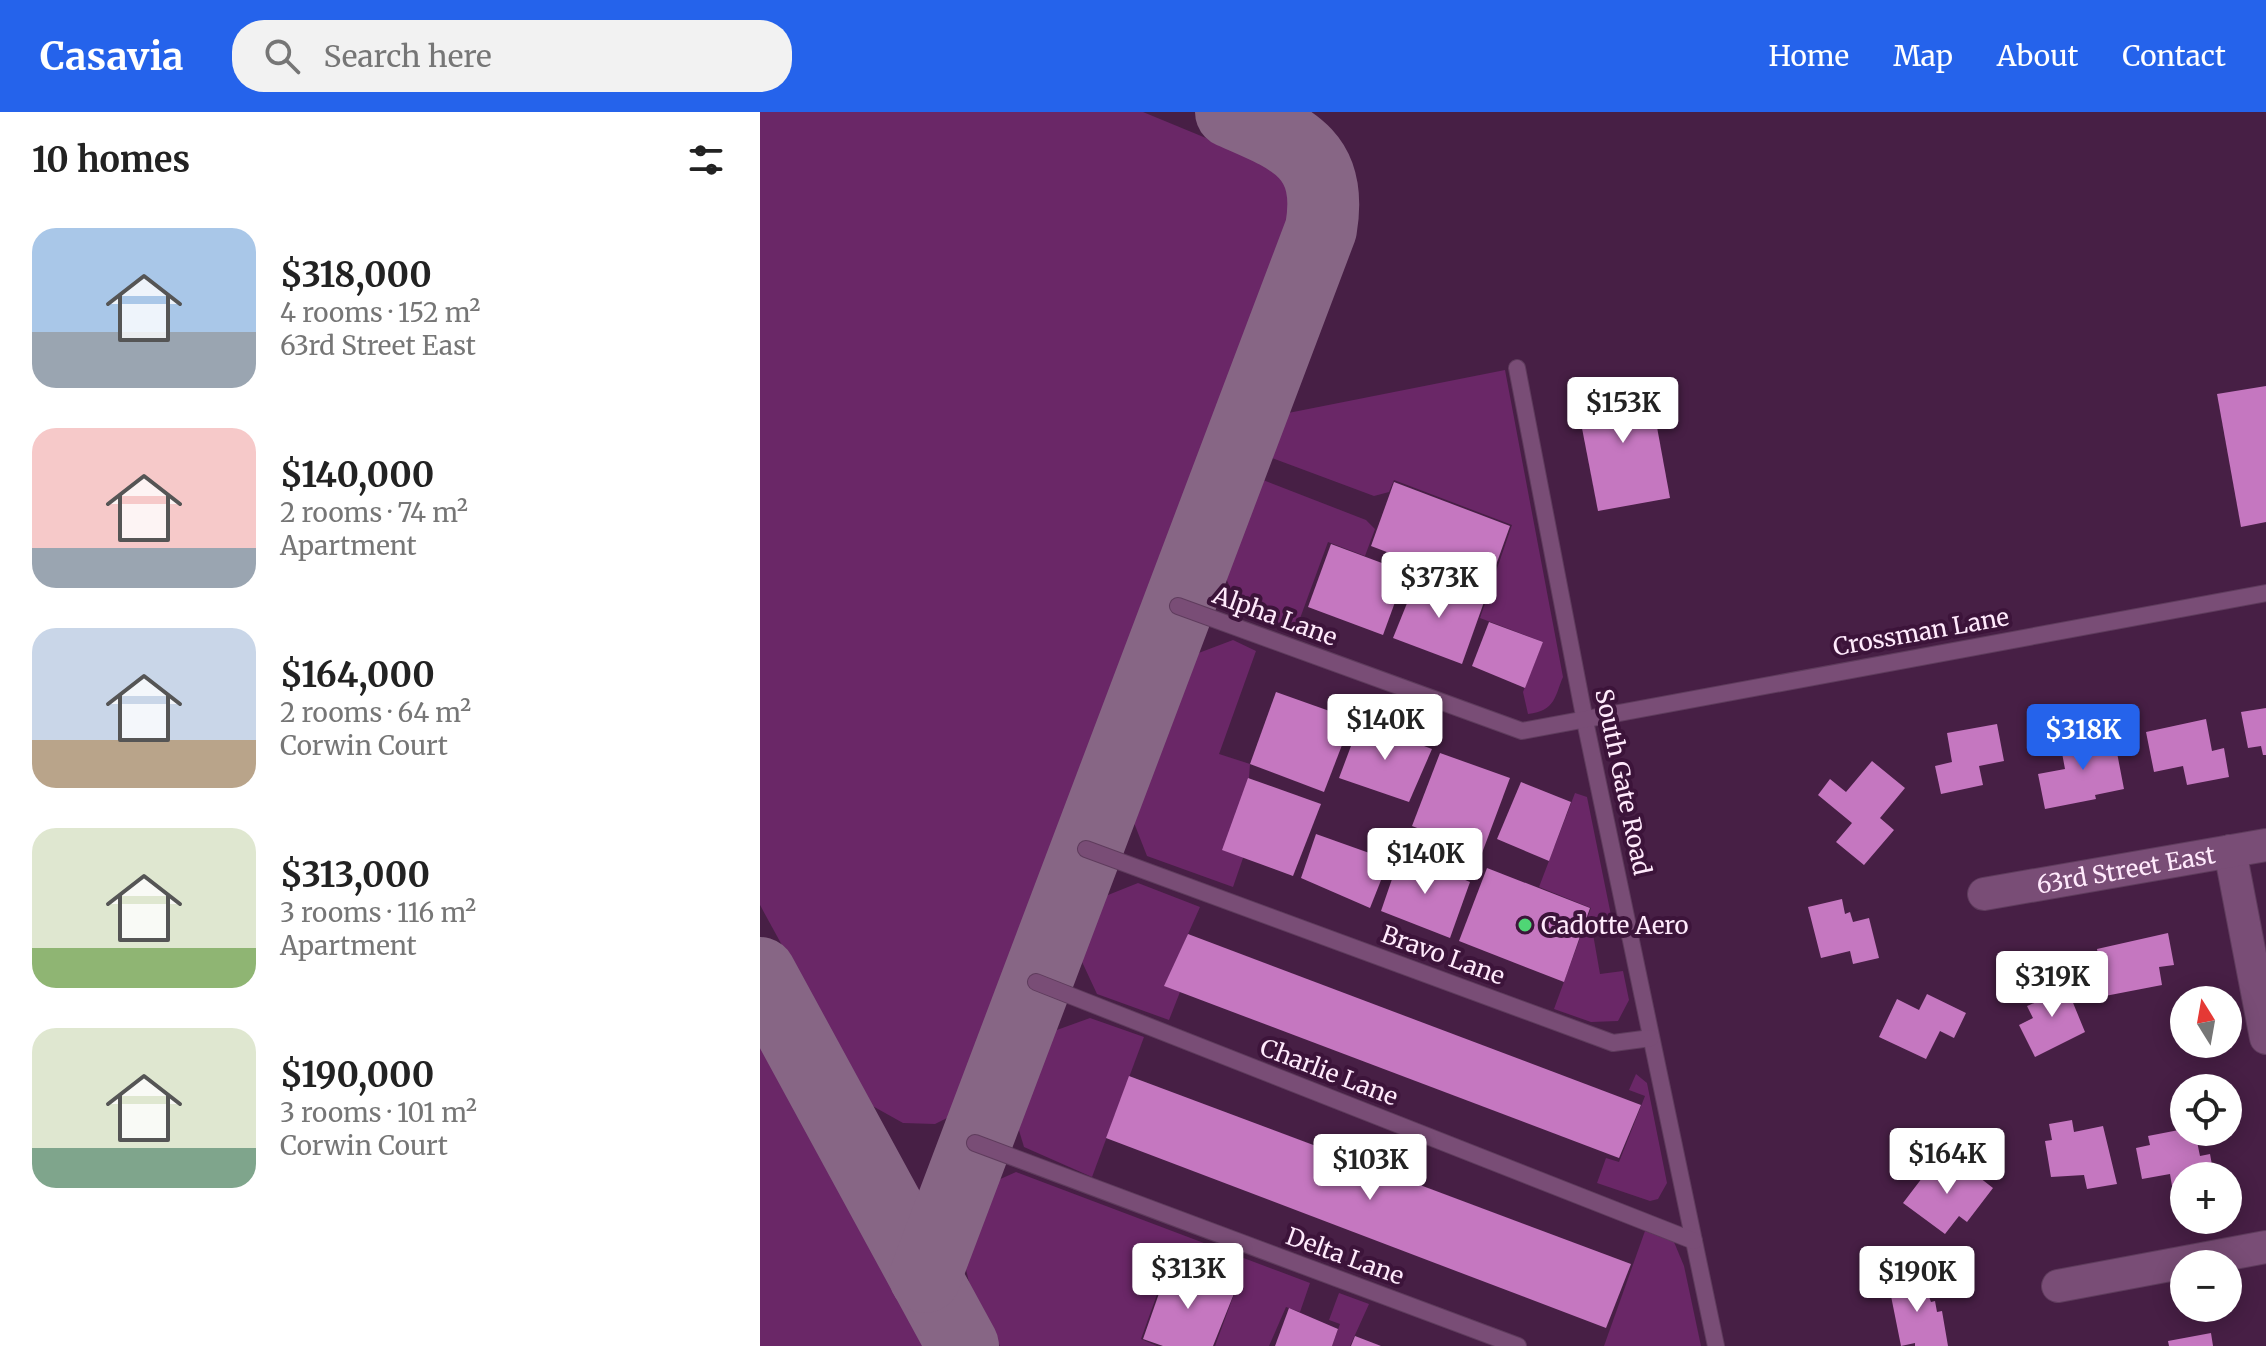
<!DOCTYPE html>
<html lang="en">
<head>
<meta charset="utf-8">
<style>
  :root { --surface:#fff; --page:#f2f2f2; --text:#222; --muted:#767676; --accent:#2563eb }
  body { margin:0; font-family:Merriweather,serif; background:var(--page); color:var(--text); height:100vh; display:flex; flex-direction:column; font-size:30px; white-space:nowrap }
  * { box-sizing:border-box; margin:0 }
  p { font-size:26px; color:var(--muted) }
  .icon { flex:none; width:44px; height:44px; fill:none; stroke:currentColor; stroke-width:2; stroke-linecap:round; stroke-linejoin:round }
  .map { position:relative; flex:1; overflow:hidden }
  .drawer { display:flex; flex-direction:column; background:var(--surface); width:760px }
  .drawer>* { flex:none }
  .needle { width:52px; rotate:349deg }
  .fabs { position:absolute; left:1410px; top:874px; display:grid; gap:16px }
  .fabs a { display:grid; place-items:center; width:72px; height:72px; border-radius:50%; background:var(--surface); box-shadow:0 4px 20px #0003; font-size:40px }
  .price { position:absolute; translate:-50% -68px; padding:0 18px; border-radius:8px; background:#fff; color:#222; font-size:26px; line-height:52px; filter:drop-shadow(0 2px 4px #0008) }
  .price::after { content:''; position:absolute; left:50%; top:48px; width:24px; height:18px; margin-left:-12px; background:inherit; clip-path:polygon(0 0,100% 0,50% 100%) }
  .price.selected { background:var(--accent); color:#fff }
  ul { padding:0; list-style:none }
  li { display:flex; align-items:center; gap:24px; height:200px; padding:0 32px }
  li span { display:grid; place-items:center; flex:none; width:224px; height:160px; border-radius:24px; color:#555 }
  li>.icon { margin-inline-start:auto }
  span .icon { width:96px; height:96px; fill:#fffc; stroke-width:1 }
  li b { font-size:34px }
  h2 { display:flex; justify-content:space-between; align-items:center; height:96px; padding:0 32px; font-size:34px }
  header { display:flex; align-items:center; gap:48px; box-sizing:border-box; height:112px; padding:0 40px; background:var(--accent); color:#fff }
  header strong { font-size:38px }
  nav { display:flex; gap:44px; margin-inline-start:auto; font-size:28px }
  .search { width:560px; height:72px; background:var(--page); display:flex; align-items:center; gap:20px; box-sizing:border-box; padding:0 28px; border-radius:32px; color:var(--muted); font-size:30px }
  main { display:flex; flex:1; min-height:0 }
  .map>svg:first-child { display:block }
</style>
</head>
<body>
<header>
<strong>Casavia</strong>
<div class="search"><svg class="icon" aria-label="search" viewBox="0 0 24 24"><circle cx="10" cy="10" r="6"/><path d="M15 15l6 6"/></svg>Search here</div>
<nav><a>Home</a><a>Map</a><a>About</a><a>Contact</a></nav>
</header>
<main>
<section class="drawer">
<h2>10 homes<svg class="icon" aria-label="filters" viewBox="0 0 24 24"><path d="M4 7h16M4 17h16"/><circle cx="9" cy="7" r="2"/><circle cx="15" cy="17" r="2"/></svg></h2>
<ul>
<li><span style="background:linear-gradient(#a9c7e8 65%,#9aa5b1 0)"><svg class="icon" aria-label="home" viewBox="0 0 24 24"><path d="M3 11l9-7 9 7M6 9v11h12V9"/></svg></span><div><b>$318,000</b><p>4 rooms · 152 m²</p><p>63rd Street East</p></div></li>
<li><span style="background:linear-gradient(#f6c9c9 75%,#9aa5b1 0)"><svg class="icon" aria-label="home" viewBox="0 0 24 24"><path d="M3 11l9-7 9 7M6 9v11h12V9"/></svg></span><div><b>$140,000</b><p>2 rooms · 74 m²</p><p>Apartment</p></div></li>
<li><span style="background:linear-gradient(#c9d6e8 70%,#b9a48a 0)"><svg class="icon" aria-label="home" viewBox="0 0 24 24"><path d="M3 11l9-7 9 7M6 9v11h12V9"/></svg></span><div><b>$164,000</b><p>2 rooms · 64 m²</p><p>Corwin Court</p></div></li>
<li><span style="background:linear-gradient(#dfe7d0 75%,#8fb573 0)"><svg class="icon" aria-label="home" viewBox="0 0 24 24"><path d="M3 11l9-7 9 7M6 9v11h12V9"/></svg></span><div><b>$313,000</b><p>3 rooms · 116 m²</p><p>Apartment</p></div></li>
<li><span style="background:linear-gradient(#dfe7d0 75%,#7fa58c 0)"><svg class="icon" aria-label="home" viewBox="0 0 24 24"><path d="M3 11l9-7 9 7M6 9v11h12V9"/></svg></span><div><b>$190,000</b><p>3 rooms · 101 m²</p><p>Corwin Court</p></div></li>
</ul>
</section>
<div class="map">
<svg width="1506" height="1234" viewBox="0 0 1506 1234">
  <rect width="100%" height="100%" fill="#471f45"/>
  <g fill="#6a2767">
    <polygon points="0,0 383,0 516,55 544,96 206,985 197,1001 175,1012 143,1011 109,992 0,793"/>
    <path d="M 745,258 L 803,565 C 795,583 796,599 768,602 L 763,580 L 783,530 L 720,506 L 752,413 L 634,368 L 629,380 L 614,384 L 512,346 L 505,337 L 518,303 Z"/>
    <polygon points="503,368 606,408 615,417 605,444 568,430 535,520 481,500 461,455 492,370"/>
    <polygon points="473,528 496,539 459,642 490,652 483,746 473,775 387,744 369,698 428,545"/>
    <polygon points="815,681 827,685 854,818 833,822 840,862 863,859 869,888 858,909 831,910 794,897 831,796 779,775"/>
    <polygon points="378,771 440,795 405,874 420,880 409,908 337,882 316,837 333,789"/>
    <polygon points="330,906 384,925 332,1065 264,1035 254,1002 283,923"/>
    <polygon points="0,929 166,1234 0,1234"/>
    <polygon points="876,962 887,971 907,1071 898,1087 890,1089 837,1071 846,1046 859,1050 885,984 869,978"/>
    <polygon points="256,1060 550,1171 540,1200 526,1195 509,1234 455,1234 476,1177 408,1152 381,1227 397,1234 240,1234 212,1183 205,1153 227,1073"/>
    <polygon points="885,1119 914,1130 924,1154 941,1234 844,1234"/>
    <polygon points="579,1181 609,1192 590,1234 572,1234 580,1212 569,1208"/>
  </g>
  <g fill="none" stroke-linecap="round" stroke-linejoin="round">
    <g stroke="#876685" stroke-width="72">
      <polyline points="0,861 203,1234"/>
      <path d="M 165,1165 L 561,117 C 574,41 531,26 471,0"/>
    </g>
  </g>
  <g fill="#c577c0">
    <polygon points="888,266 910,386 838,399 815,280"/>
    <polygon points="1506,274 1506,410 1481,415 1457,282"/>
    <polygon points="634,370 750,414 727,478 611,434"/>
    <polygon points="571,432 646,460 623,523 548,495"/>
    <polygon points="658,464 724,490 702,552 633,526"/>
    <polygon points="729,510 783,530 765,576 712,554"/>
    <polygon points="516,580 592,607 564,680 490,652"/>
    <polygon points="1506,596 1506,643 1503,643 1501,634 1488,636 1481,600"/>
    <polygon points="1446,607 1452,639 1464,636 1469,665 1427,673 1423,654 1394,660 1386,620"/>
    <polygon points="600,610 672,637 649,690 579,666"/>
    <polygon points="1237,612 1244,649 1219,654 1223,673 1181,682 1175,654 1192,650 1187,621"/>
    <polygon points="1353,620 1364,677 1335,683 1336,687 1285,697 1278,662 1305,657 1300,630"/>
    <polygon points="680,641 750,666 722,741 652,714"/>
    <polygon points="1112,649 1145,676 1120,706 1134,718 1104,753 1076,730 1092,711 1058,683 1070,667 1086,680"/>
    <polygon points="488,666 561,692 533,764 462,738"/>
    <polygon points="761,670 811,690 789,749 737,727"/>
    <polygon points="556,722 629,748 610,796 541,766"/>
    <polygon points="641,741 710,770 690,826 621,799"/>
    <polygon points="727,756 830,796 804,870 699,829"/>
    <polygon points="1082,787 1085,802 1090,800 1093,810 1109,806 1119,846 1093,852 1090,839 1061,846 1048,795"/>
    <polygon points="1408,821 1414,853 1399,855 1402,873 1345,884 1337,837"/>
    <polygon points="428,822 881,993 859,1046 404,874"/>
    <polygon points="1302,864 1325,920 1275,945 1259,913 1273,906 1267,894 1279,889 1274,879"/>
    <polygon points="1167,882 1206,901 1194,926 1180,919 1166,947 1119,925 1137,887 1159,898"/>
    <polygon points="369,964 871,1152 846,1216 346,1026"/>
    <polygon points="1312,1008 1314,1020 1343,1014 1357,1072 1327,1077 1324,1063 1291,1065 1285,1029 1292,1028 1289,1012"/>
    <polygon points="1424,1017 1435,1020 1440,1044 1450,1042 1454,1064 1424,1064 1424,1078 1413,1080 1410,1062 1382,1067 1376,1036 1390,1033 1388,1024"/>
    <polygon points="1175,1049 1198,1066 1206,1055 1233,1076 1207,1110 1199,1104 1185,1122 1143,1091"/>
    <polygon points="409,1153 475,1179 453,1234 403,1234 383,1227"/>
    <polygon points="1161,1163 1171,1190 1175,1189 1177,1200 1182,1199 1188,1234 1155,1234 1155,1231 1141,1234 1128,1169"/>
    <polygon points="529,1196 578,1217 572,1234 515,1234"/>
    <polygon points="1451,1221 1453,1234 1409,1234 1408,1229"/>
    <polygon points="595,1224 621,1234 591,1234"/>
  </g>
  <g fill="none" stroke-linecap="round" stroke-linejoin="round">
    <g stroke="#5f3c5d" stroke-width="18">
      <g id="service">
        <polyline points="757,256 825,609 956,1234"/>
        <polyline points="418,494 762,619 1506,481"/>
        <polyline points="326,737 853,931 891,926"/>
        <polyline points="276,870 934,1129"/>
        <polyline points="215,1031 758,1234"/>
      </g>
    </g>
    <g stroke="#5f3c5d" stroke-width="34">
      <g id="minor">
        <polyline points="1470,739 1506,926"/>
        <path id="s1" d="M 1224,782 L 1506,733"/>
        <polyline points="1298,1174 1506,1135"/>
      </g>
    </g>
    <use href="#service" stroke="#794d76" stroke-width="16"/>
    <use href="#minor" stroke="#794d76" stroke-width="32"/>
  </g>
  <circle fill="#4fd675" stroke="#3c143a" stroke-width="3" cx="765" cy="813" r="8"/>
  <g text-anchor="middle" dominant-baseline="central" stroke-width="8" stroke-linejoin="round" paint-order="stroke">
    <g font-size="24" fill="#ffeafc" stroke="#3c143a">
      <text transform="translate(515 504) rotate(20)">Alpha Lane</text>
      <text transform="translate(1161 520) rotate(-10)">Crossman Lane</text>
      <text transform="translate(863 670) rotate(78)">South Gate Road</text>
      <text stroke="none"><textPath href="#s1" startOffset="144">63rd Street East</textPath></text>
      <text transform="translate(683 843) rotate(20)">Bravo Lane</text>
      <text transform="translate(569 960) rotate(21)">Charlie Lane</text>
      <text transform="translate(585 1144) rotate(20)">Delta Lane</text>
    </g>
    <g font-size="24" fill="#ffeafc" stroke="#3c143a" text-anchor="start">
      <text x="781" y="813">Cadotte Aero</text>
    </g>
  </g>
</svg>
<div class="fabs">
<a><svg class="needle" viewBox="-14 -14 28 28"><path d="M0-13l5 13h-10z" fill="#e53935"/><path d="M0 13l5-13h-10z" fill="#767676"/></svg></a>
<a><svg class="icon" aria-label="locate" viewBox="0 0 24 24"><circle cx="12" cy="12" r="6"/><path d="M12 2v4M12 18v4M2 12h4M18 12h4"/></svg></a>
<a>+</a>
<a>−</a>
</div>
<b class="price" style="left:863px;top:333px">$153K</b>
<b class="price" style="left:679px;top:508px">$373K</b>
<b class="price" style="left:625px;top:650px">$140K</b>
<b class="price selected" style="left:1323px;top:660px">$318K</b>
<b class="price" style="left:665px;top:784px">$140K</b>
<b class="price" style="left:1292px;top:907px">$319K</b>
<b class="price" style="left:1187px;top:1084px">$164K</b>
<b class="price" style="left:610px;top:1090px">$103K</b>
<b class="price" style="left:428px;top:1199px">$313K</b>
<b class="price" style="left:1157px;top:1202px">$190K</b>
</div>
</main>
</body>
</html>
